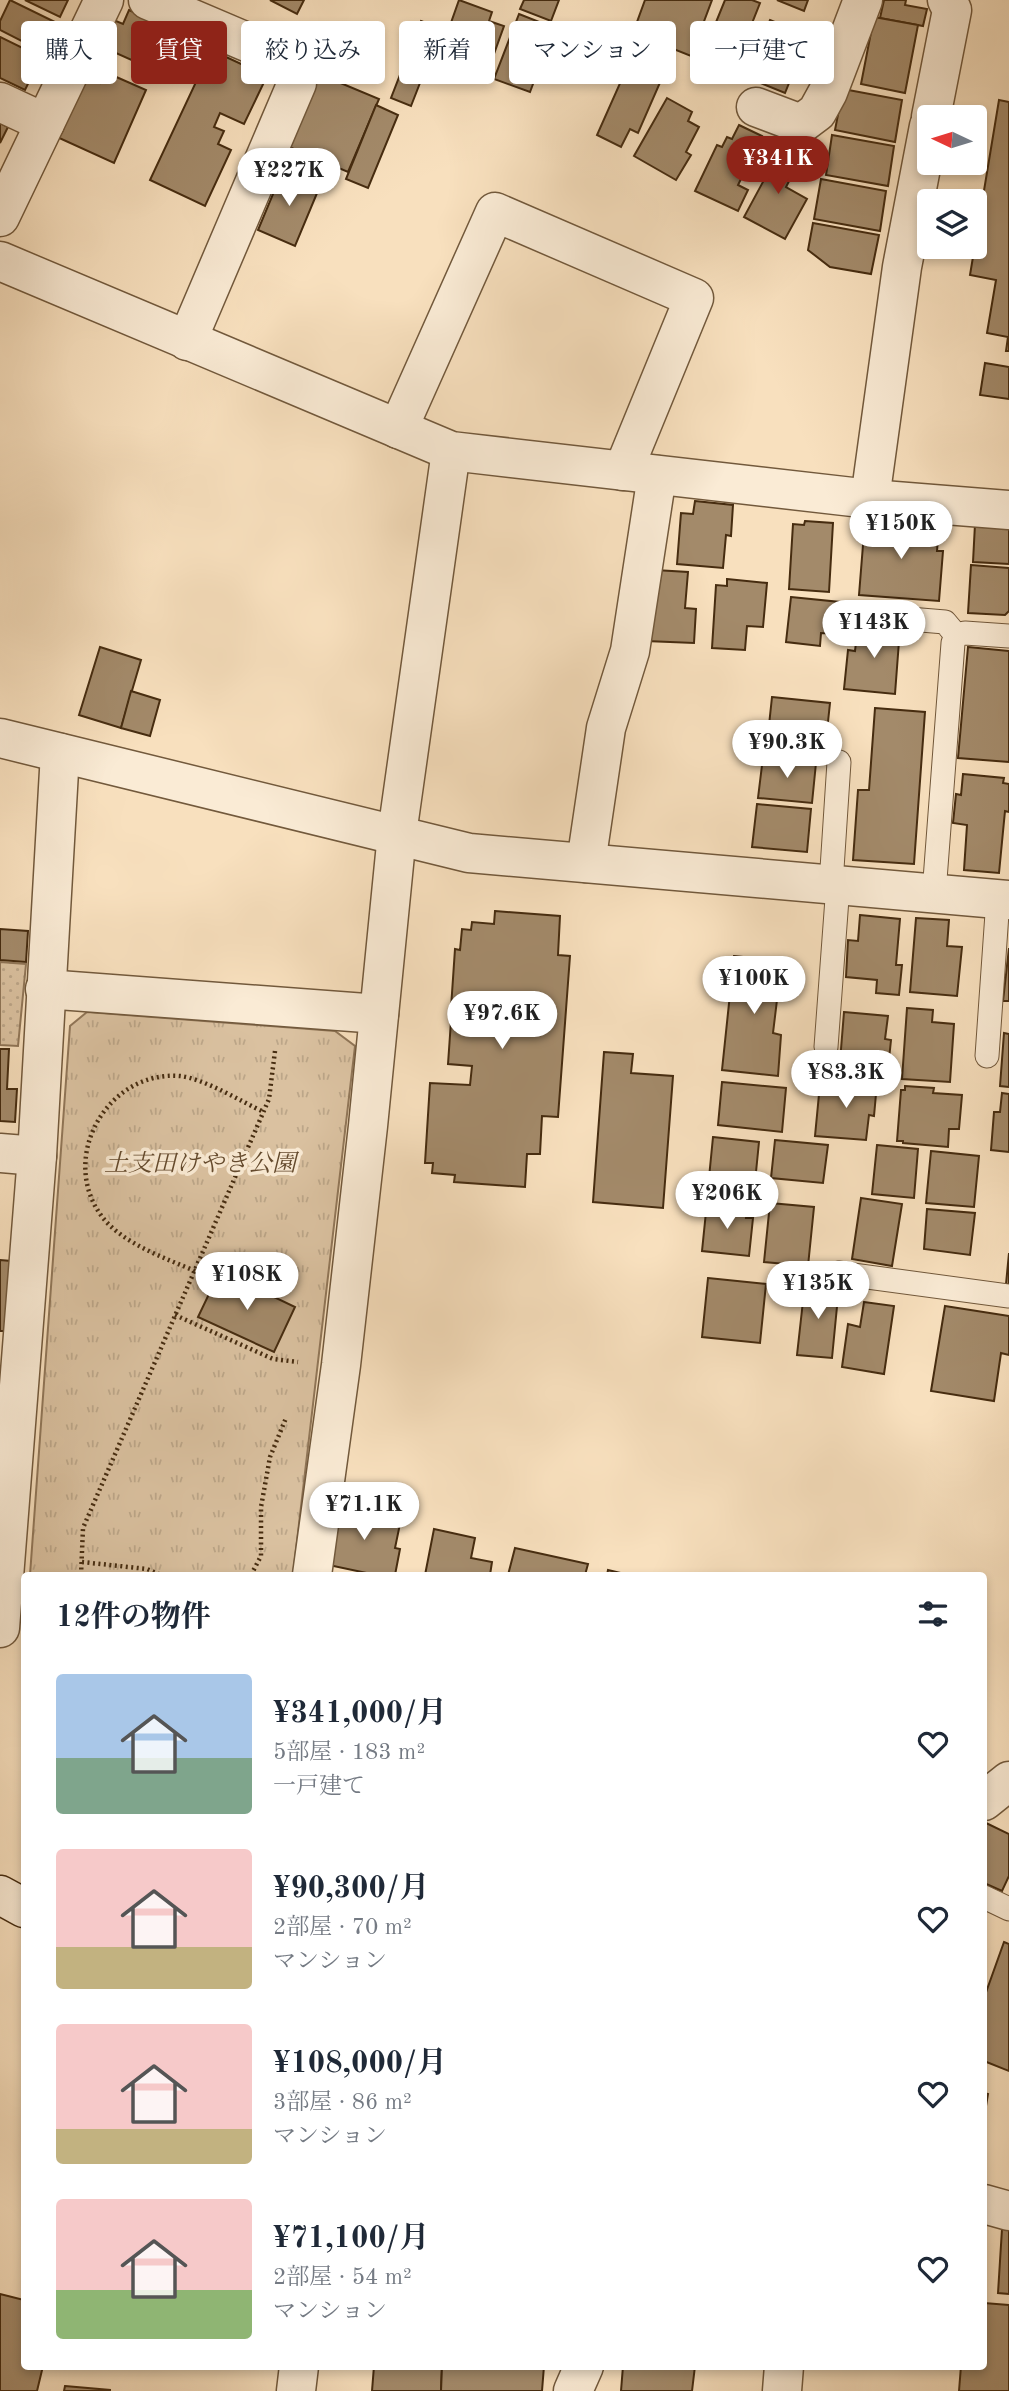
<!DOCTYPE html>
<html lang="ja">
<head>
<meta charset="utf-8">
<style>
  :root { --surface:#fff; --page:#f2f2f3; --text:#1f2937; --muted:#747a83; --accent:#8f2418 }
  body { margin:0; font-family:"Old Standard TT","Noto Serif JP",serif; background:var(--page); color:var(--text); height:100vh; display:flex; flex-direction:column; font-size:26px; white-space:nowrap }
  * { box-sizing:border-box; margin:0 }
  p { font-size:23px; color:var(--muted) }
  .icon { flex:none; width:38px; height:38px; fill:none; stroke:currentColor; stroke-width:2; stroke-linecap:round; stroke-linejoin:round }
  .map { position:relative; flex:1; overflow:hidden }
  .sheet { position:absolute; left:21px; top:1572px; width:966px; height:798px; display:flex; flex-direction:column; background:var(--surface); border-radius:7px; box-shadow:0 4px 10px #0003 }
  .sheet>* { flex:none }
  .top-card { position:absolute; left:21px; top:21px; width:968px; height:63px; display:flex; gap:14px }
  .needle { width:46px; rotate:274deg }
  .controls { position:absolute; left:917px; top:105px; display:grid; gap:14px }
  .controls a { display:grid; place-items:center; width:70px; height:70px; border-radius:7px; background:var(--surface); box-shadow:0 4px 10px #0003; font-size:35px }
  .price { position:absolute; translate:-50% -60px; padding:0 16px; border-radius:24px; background:#fff; color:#222; font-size:23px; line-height:46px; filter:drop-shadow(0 2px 4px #0008) }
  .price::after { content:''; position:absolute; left:50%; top:42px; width:21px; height:16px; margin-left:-10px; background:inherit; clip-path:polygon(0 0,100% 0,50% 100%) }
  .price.current { background:var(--accent); color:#fff }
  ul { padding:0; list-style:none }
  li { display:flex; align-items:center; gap:21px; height:175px; padding:0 35px }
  li span { display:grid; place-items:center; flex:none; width:196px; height:140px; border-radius:7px; color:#555 }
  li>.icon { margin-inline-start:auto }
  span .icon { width:84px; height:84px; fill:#fffc; stroke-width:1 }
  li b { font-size:30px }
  h2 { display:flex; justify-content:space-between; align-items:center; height:84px; padding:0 35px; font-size:30px }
  .pill { padding:0 24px; border-radius:7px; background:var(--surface); box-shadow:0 4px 10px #0003; font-size:24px; line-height:63px }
  .pill.current { background:var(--accent); color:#fff }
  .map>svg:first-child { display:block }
</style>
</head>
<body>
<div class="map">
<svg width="1009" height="2391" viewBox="0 0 1009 2391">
  <defs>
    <pattern id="grass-dots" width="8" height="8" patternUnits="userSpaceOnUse" patternTransform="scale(1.75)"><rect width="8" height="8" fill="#dac1a0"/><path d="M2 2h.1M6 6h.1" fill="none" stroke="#bca689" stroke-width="1.8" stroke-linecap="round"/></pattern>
    <pattern id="park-tufts" width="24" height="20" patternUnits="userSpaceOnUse" patternTransform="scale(1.75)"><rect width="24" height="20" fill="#dac1a0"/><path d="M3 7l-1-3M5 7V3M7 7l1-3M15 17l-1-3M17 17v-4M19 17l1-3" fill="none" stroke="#bca689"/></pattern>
  </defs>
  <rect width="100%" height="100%" fill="#f8e0be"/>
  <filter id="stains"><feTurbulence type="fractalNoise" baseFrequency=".00286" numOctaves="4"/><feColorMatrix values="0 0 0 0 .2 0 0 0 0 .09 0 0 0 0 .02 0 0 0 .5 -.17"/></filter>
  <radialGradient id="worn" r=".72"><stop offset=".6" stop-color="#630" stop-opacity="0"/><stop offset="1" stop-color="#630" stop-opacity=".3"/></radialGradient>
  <polygon fill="url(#grass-dots)" stroke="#907658" stroke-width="2" points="0,962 26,964 18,1046 0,1045"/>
  <polygon fill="url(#park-tufts)" stroke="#907658" stroke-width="2" points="87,1012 335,1031 355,1046 293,1575 30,1575 70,1026"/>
  <g fill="#a38a6a" stroke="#462c10" stroke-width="2">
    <polygon points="10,0 59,24 45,53 0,30 0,21"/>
    <polygon points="25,0 68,0 60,17"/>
    <polygon points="270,0 304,0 297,14"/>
    <polygon points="459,0 492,12 489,21 504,26 486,76 464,68 466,63 440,54"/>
    <polygon points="524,0 559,0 551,21 520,9"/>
    <polygon points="645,0 712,0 691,56 633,33"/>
    <polygon points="725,0 752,0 760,3 731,76 699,64"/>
    <polygon points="777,0 808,0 804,11"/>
    <polygon points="884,0 906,0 905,5 927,9 923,26 880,18"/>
    <polygon points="129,10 183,34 165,75 98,45 109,18 123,24"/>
    <polygon points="519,14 547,25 532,65 539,68 530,92 494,79"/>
    <polygon points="874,17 918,25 905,93 861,84"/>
    <polygon points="770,20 808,36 785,93 746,77"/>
    <polygon points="421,21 441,29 411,106 391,98"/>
    <polygon points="0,37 41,57 25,90 0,78"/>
    <polygon points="211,50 267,76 244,124 220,113 214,127 224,131 218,144 231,150 205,206 150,180"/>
    <polygon points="629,63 662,78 638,133 630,129 621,147 597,135"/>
    <polygon points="105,72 146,90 114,163 57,137 85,77 100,83"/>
    <polygon points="319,74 379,99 348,172 289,147"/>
    <polygon points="843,89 902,100 895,142 835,130"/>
    <polygon points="667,98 692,112 688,121 699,127 686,152 691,155 676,180 634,156"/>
    <polygon points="999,100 1009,102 1009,351 1006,351 1008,337 987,333 996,280 970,275"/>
    <polygon points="376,105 398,115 368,188 346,179"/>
    <polygon points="0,123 8,127 0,143"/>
    <polygon points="739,125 762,136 738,185 748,190 738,211 695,191 717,145 722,147 727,137 732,139"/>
    <polygon points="832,135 894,146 888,186 826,175"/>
    <polygon points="784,143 797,150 794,157 800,160 786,187 807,199 785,239 744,217"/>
    <polygon points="283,170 320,186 295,246 258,230"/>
    <polygon points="821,179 886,191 880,231 814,219"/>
    <polygon points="813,223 879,235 871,274 830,267 808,250"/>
    <polygon points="985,363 1009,367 1009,399 980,395"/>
    <polygon points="695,501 733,505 731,536 726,535 723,568 677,564 681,513 693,514"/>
    <polygon points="865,520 939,526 937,551 943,551 939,601 859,595"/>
    <polygon points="805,521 833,523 829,592 789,589 793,524 804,525"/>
    <polygon points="975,524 1009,527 1009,564 973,562"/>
    <polygon points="971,565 1009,568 1009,611 1005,615 968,613"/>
    <polygon points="655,570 688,572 685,608 696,609 694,643 646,641"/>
    <polygon points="727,579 767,583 763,627 747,626 745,650 712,648 716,585 727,586"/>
    <polygon points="791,597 840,602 836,634 821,633 820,646 786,642"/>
    <polygon points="858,625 900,628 895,694 844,689 848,650 855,651"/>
    <polygon points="100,647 141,660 121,728 79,715"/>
    <polygon points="968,647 1009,651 1009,762 958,758"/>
    <polygon points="131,691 160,700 150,736 121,728"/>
    <polygon points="772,697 830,703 825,750 767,744"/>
    <polygon points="875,708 925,712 914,864 853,860 858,790 869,790"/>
    <polygon points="763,757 816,763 812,803 758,798"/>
    <polygon points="963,774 1004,778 1003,783 1009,784 1009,812 1005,811 999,873 964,870 967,825 953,823 956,794 961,795"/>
    <polygon points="757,804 811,809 807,852 752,847"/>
    <polygon points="495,911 560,916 558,955 570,956 558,1117 542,1116 540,1154 527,1154 525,1187 454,1182 455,1175 432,1173 433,1163 425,1163 430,1083 470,1085 472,1066 448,1064 451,1021 477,1023 478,1010 451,1008 455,949 460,950 462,929 471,930 472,922 494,924"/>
    <polygon points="860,915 900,919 896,965 902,965 899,995 876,993 877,980 846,977 848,940 858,941"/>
    <polygon points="916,918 949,920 947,946 962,947 957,996 910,992"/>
    <polygon points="0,929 28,931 26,962 0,960"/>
    <polygon points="1009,948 1009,1001 1003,1001"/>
    <polygon points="734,956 788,962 785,1000 777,1000 773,1033 781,1035 778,1076 722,1070"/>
    <polygon points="907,1008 933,1010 932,1022 954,1024 950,1082 902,1079"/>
    <polygon points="844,1012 888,1016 885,1039 891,1040 887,1078 839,1074"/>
    <polygon points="1004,1033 1009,1034 1009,1087 1000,1086"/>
    <polygon points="0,1049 9,1049 7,1089 17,1089 15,1122 0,1121"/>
    <polygon points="604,1052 633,1054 631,1073 673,1076 663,1208 593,1202"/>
    <polygon points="835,1080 877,1083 874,1116 869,1115 866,1140 815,1136 820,1084 835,1086"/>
    <polygon points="722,1082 786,1088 782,1132 718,1125"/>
    <polygon points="905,1086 934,1088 933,1093 962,1095 959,1129 949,1129 948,1147 903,1143 903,1141 897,1141 901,1090 905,1090"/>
    <polygon points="1002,1093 1009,1094 1009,1152 991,1150 994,1112 1000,1112"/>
    <polygon points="713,1137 759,1142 754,1192 708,1188"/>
    <polygon points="775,1140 828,1145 823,1183 771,1178"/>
    <polygon points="877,1145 918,1149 914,1198 872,1194"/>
    <polygon points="931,1151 979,1156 974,1207 926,1203"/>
    <polygon points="861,1198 902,1204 892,1266 852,1259"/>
    <polygon points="707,1202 728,1204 728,1210 747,1212 746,1218 753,1218 749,1256 702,1251"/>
    <polygon points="770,1203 814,1207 808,1266 764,1262"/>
    <polygon points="927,1209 975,1213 970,1255 924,1249"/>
    <polygon points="1009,1253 1009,1285 1006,1284"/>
    <polygon points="0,1260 11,1261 6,1331 0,1331"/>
    <polygon points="220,1271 295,1307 274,1352 198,1317"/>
    <polygon points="708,1278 766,1284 760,1343 702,1337"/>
    <polygon points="805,1283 839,1286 832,1358 797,1355"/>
    <polygon points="864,1302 894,1306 884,1374 842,1367 848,1324 860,1327"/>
    <polygon points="945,1306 1009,1316 1009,1355 1001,1353 994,1401 931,1391"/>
    <polygon points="336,1506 401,1519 395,1548 400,1549 395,1575 376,1575 324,1564"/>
    <polygon points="434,1529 475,1538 471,1558 492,1562 490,1575 425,1575"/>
    <polygon points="515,1548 588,1564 585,1575 508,1575"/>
    <polygon points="608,1570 629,1575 607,1575"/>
    <polygon points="984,1822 1009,1834 1009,1876 1002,1891 984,1883"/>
    <polygon points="1004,1942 1009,1944 1009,2071 984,2061 984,1998"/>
    <polygon points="984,2093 988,2094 984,2118"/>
    <polygon points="1002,2229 1009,2229 1009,2294 998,2293"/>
    <polygon points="0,2294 24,2300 24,2366 43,2366 37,2391 0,2391"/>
    <polygon points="984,2303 1009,2305 1009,2391 959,2391 961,2366 984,2366"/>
    <polygon points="374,2366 442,2366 441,2391 372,2391"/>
    <polygon points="442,2366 544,2366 542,2391 441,2391"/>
    <polygon points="623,2366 695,2366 692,2391 621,2391"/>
    <polygon points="65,2386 110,2390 110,2391 64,2391"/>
  </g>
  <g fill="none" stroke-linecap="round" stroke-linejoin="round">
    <g stroke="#72593c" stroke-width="25">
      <g id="lane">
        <polyline points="861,615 945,622 956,635"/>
        <polyline points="831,884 839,762"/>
        <polyline points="934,893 953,643 956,635 965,633 1009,636"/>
        <polyline points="826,1047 838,885"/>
        <polyline points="987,1056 998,899"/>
        <polyline points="838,1273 1009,1296"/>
        <polyline points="984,1897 1009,1909"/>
      </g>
    </g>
    <g stroke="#72593c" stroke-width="41">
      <g id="street">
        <polyline points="148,0 289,60 297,70 297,83 187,341"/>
        <polyline points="0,102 45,123"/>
        <polyline points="756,107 801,124 817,112 828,92 863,0"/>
        <polyline points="931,117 952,10 947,0"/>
        <polyline points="0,217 104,0"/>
        <polyline points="0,261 451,451 870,499 1009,510"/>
        <polyline points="398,429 495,212 694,298 623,471"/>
        <polyline points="870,499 902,267 929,126"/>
        <polyline points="0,738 469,853 1009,900"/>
        <polyline points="586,863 606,728 630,651 657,475"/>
        <polyline points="45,989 379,1014"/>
        <polyline points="0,1153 37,1156"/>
        <polyline points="312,1575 341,1365 368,1126 397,834 451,451"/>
        <polyline points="0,1628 37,1156 60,753"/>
        <polyline points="984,1801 1009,1781"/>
        <polyline points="984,2204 1009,2211"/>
        <polyline points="296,2391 299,2366"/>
        <polyline points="573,2391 584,2366"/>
        <polyline points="782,2391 784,2366"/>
      </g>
    </g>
    <g stroke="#462c10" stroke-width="41">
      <polyline id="secondary" points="0,1895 24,1908"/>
    </g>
    <g stroke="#462c10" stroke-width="4.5" stroke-dasharray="2 3.5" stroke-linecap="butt">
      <path d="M 195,1271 C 165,1258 124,1244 103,1218 C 57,1159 107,1070 180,1076 C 205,1079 240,1101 264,1112"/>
      <polyline points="175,1315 273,1359 298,1362"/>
      <polyline points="82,1562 147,1569 161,1575"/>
      <polyline points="81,1575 83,1528 269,1099 275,1051"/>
      <polyline points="251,1575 261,1556 261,1507 270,1457 286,1418"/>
    </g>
    <use href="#lane" stroke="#faebd5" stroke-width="23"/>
    <use href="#street" stroke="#faebd5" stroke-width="38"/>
    <use href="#secondary" stroke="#faebd5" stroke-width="38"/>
  </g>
  <g text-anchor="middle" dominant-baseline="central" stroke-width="7" stroke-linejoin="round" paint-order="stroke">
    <g font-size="24" font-style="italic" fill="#644a2d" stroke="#faebd5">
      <text x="200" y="1165">土支田けやき公園</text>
    </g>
  </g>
  <rect width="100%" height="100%" filter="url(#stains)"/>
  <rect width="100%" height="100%" fill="url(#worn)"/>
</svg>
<div class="controls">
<a><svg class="needle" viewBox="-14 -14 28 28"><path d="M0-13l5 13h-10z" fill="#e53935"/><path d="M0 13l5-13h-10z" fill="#747a83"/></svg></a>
<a><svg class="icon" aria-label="layers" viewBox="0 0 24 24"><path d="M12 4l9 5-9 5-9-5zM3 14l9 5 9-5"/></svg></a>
</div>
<b class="price current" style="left:778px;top:196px">¥341K</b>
<b class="price" style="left:289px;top:208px">¥227K</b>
<b class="price" style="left:901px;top:561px">¥150K</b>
<b class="price" style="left:874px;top:660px">¥143K</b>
<b class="price" style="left:787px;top:780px">¥90.3K</b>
<b class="price" style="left:754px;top:1016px">¥100K</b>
<b class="price" style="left:502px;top:1051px">¥97.6K</b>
<b class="price" style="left:846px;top:1110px">¥83.3K</b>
<b class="price" style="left:727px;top:1231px">¥206K</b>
<b class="price" style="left:247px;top:1312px">¥108K</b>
<b class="price" style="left:818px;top:1321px">¥135K</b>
<b class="price" style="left:364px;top:1542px">¥71.1K</b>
<div class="top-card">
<a class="pill">購入</a>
<a class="pill current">賃貸</a>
<a class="pill">絞り込み</a>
<a class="pill">新着</a>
<a class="pill">マンション</a>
<a class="pill">一戸建て</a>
</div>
<section class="sheet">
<h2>12件の物件<svg class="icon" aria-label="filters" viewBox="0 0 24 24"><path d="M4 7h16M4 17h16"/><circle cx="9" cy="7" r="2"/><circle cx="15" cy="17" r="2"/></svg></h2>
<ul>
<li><span style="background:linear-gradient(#a9c7e8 60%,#7fa58c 0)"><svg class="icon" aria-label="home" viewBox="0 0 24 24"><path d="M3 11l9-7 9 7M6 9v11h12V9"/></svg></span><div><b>¥341,000/月</b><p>5部屋 · 183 m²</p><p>一戸建て</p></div><svg class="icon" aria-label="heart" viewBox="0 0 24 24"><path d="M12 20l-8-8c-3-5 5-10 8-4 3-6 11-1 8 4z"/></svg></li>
<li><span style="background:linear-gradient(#f6c9c9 70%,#c2b280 0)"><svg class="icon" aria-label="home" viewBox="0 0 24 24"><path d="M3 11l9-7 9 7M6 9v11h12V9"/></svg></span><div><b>¥90,300/月</b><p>2部屋 · 70 m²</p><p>マンション</p></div><svg class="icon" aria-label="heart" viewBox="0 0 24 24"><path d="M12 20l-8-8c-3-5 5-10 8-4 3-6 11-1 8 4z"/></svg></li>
<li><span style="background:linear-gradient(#f6c9c9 75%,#c2b280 0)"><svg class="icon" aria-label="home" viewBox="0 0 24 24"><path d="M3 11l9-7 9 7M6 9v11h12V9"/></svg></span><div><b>¥108,000/月</b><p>3部屋 · 86 m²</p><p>マンション</p></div><svg class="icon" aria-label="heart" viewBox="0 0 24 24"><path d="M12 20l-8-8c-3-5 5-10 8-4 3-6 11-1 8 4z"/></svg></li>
<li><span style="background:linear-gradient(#f6c9c9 65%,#8fb573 0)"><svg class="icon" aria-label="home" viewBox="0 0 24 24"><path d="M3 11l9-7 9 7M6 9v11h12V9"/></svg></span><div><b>¥71,100/月</b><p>2部屋 · 54 m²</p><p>マンション</p></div><svg class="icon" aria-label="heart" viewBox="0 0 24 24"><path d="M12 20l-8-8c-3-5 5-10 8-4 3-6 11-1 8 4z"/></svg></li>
</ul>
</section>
</div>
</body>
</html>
